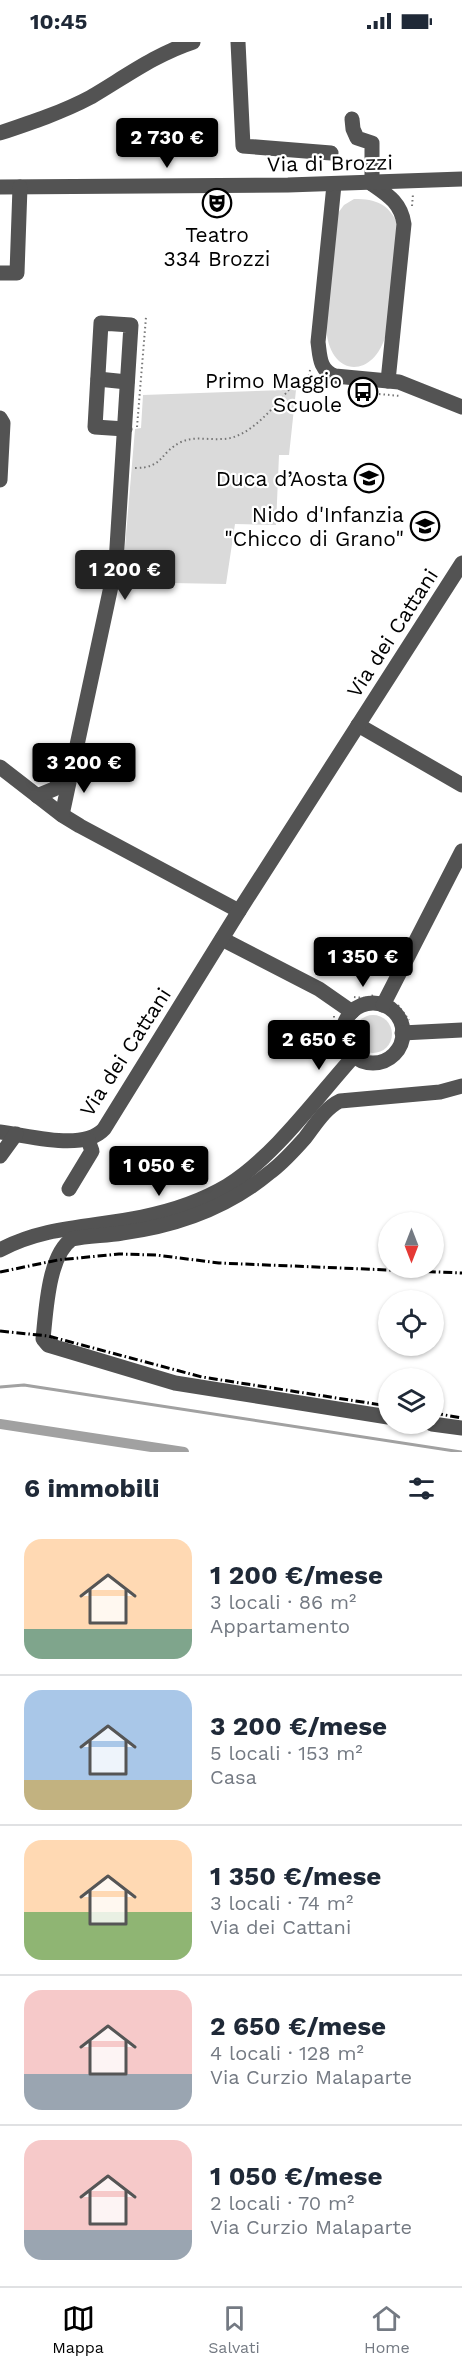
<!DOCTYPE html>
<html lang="it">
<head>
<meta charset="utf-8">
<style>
  :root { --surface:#fff; --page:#f6f6f7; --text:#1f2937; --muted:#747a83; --line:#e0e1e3; --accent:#000 }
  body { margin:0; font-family:"Work Sans",sans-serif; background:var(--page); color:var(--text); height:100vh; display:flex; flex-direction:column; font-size:22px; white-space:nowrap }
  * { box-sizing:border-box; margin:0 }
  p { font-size:20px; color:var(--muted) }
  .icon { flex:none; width:33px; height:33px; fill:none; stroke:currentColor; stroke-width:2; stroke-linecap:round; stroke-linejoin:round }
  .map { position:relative; height:1410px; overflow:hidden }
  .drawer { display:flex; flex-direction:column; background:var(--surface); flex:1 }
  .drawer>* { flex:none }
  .needle { width:39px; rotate:180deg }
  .tools { position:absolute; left:378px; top:1170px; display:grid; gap:12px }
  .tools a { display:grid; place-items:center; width:66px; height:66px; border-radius:50%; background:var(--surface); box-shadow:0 2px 4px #0004; font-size:30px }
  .price { position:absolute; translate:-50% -51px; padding:0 14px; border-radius:6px; background:var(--accent); color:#fff; font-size:20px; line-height:39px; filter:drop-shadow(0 2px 3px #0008) }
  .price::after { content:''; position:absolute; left:50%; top:36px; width:18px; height:14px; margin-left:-9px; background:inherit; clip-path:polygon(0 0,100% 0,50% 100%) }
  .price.current { background:#222; color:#fff }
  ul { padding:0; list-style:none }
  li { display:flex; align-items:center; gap:18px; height:150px; padding:0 24px }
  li+li { border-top:2px solid var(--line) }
  li span { display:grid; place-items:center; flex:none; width:168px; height:120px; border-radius:18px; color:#555 }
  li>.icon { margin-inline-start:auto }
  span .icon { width:72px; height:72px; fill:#fffc; stroke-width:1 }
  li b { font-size:26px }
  h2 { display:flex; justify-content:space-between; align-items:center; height:72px; padding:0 24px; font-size:26px }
  .status { display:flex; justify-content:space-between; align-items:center; height:42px; padding:0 30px; background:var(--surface); direction:ltr }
  .status svg { height:16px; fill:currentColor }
  .dock { display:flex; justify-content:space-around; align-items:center; height:84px; border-top:2px solid var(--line); background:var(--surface); font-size:16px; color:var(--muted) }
  .dock a { display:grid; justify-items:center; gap:3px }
  .dock .current { color:var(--accent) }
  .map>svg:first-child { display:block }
</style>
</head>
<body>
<div class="status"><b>10:45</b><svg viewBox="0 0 49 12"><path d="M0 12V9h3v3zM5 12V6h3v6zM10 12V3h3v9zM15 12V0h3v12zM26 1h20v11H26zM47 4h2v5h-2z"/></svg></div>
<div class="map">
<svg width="462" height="1410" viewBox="0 0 462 1410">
  <rect width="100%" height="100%" fill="#fff"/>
  <g fill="#dadada">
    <path d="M 354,157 C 377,157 388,162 398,182 C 395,207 392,231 390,256 C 389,268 389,281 386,292 C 374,338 327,337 326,282 L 338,171 L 344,163 Z"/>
    <polygon points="298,340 303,348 296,348 289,413 279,413 276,483 235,482 226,542 171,541 123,528 135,387 141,386 143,353 285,348 290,343"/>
    <circle cx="373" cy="992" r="19"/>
  </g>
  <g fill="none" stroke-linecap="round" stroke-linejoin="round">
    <polyline stroke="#a1a1a1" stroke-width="3" points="0,1345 24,1343 461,1410"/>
    <polyline stroke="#a1a1a1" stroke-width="10" points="0,1382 184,1410"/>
    <g stroke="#757575" stroke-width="2" stroke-dasharray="1.5 3" stroke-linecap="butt">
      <polyline points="412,164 413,152"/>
      <polyline points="310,328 308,343 329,346"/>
      <polyline points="379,352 400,354"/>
      <polyline points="137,385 146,275"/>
      <path d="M 135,426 C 164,426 159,411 181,400 C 194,394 208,398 222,397 C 250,397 276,362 294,342 L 308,343 L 316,336"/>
      <polyline points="81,742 83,742 91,705"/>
      <polyline points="354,955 365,956 374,953"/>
      <polyline points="398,963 409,978"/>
      <polyline points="334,974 334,1016"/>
    </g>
    <g stroke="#535353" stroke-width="15">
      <polyline points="238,0 243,104 331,111"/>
      <polyline points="352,77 353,87 357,96 372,101 372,142"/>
      <path d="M 0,91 C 30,81 63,70 91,55 C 125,35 156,12 193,0"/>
      <path d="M 372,142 C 388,153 401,161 404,182 L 388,339"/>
      <path d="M 334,143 L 318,300 C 320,314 319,328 335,334 L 399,340 L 462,365"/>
      <polyline points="0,145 288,143 462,137"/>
      <polyline points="1,231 17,231 20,145"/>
      <polyline points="98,337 127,340"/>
      <polyline points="0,376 3,381 0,438"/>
      <polyline points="358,683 462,743"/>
      <polyline points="0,725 62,773 80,784 239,869"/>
      <polyline points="37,754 54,747 70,729"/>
      <polyline points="62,773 116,521 131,283 101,281 95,385 125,387"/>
      <polyline points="222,897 319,947 352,970"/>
      <circle cx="373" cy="991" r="30"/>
      <polyline points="383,963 462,809"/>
      <polyline points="402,991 462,988"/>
      <path d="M 0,1090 C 28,1093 83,1110 104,1087 L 239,869 L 462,521"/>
      <polyline points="0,1114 16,1092"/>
      <polyline points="69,1147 92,1109 88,1098"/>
      <path d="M 0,1208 C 44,1184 94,1185 142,1175 C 172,1169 200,1160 227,1144 C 274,1115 317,1055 354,1014"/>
      <path d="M 388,1375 L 175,1341 L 48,1303 L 43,1297 C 46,1270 48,1213 72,1197 C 88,1193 105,1194 122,1191 C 175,1184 227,1166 269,1131 C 283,1121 294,1108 305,1096 C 315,1083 325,1066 340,1059 L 440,1050 L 462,1044"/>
      <polyline points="432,1382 462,1386"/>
    </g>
    <g stroke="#000" stroke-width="3" stroke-dasharray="9 3 1.5 3" stroke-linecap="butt">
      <polyline points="0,1230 58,1218 119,1212 156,1213 219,1221 462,1231"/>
      <polyline points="0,1289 48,1294 202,1335 388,1364"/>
      <polyline points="434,1371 462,1376"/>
    </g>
  </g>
  <defs>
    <g id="theatre-ring" transform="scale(1.5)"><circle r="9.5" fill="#fff" stroke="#000" stroke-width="1.5"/><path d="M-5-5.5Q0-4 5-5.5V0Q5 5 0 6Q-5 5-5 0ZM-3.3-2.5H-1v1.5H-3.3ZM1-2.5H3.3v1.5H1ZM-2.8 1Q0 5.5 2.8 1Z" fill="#000"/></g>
    <g id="bus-ring" transform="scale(1.5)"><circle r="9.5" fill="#fff" stroke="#000" stroke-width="1.5"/><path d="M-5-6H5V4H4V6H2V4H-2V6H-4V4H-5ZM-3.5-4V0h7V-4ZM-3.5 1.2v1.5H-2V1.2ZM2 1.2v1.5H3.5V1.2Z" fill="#000"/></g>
    <g id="school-ring" transform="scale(1.5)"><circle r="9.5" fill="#fff" stroke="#000" stroke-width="1.5"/><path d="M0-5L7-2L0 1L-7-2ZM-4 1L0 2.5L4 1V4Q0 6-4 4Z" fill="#000"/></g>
  </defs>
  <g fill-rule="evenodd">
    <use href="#theatre-ring" x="217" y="161"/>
    <use href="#bus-ring" x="363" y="350"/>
    <use href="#school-ring" x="369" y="436"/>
    <use href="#school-ring" x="425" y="484"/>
  </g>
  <g text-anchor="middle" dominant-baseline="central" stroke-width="4.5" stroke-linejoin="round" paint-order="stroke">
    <g font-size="21" fill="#000" stroke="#fff">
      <text transform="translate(330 121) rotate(-1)">Via di Brozzi</text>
      <text transform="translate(392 591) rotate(-57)">Via dei Cattani</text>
      <text transform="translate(125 1010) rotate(-57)">Via dei Cattani</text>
    </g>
    <g font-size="21" fill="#000" stroke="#fff" text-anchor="end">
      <text x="217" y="192" text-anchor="middle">Teatro<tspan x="217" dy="24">334 Brozzi</tspan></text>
      <text x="342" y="338">Primo Maggio<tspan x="342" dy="24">Scuole</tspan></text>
      <text x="348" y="436">Duca d’Aosta</text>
      <text x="404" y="472">Nido d'Infanzia<tspan x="404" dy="24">"Chicco di Grano"</tspan></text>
    </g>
  </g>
</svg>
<div class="tools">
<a><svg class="needle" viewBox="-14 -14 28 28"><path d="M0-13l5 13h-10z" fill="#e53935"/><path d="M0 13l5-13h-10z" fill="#747a83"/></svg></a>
<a><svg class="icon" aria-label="locate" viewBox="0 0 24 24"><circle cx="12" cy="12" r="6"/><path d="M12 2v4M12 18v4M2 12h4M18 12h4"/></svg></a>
<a><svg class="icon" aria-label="layers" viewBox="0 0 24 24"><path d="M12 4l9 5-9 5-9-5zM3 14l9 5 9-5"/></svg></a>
</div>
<b class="price" style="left:167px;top:127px">2 730 €</b>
<b class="price current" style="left:125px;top:559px">1 200 €</b>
<b class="price" style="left:84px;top:752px">3 200 €</b>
<b class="price" style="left:363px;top:946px">1 350 €</b>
<b class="price" style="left:319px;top:1029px">2 650 €</b>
<b class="price" style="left:159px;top:1155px">1 050 €</b>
</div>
<section class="drawer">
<h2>6 immobili<svg class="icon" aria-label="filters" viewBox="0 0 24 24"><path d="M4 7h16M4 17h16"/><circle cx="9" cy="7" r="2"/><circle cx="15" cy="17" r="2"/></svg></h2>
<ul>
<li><span style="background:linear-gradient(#ffd9b3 75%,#7fa58c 0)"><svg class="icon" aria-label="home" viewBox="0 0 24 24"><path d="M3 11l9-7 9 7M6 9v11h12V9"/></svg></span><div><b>1 200 €/mese</b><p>3 locali · 86 m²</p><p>Appartamento</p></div></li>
<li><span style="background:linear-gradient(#a9c7e8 75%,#c2b280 0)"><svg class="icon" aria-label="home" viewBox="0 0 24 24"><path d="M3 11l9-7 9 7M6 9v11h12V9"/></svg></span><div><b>3 200 €/mese</b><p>5 locali · 153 m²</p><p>Casa</p></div></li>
<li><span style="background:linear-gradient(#ffd9b3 60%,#8fb573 0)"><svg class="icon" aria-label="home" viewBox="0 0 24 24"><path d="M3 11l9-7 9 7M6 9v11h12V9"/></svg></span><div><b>1 350 €/mese</b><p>3 locali · 74 m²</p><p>Via dei Cattani</p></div></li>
<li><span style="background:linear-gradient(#f6c9c9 70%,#9aa5b1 0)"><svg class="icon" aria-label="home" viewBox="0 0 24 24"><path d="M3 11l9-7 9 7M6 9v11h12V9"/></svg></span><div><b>2 650 €/mese</b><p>4 locali · 128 m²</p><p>Via Curzio Malaparte</p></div></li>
<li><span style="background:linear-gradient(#f6c9c9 75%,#9aa5b1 0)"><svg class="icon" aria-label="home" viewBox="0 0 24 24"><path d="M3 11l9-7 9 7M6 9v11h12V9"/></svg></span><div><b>1 050 €/mese</b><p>2 locali · 70 m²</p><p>Via Curzio Malaparte</p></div></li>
</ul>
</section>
<nav class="dock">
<a class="current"><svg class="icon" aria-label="map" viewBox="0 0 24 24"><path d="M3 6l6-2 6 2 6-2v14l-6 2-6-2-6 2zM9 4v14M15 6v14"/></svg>Mappa</a>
<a><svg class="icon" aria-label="saved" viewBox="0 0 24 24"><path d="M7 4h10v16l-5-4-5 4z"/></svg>Salvati</a>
<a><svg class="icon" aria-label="home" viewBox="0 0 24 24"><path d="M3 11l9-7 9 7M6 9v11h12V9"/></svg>Home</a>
</nav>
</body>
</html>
